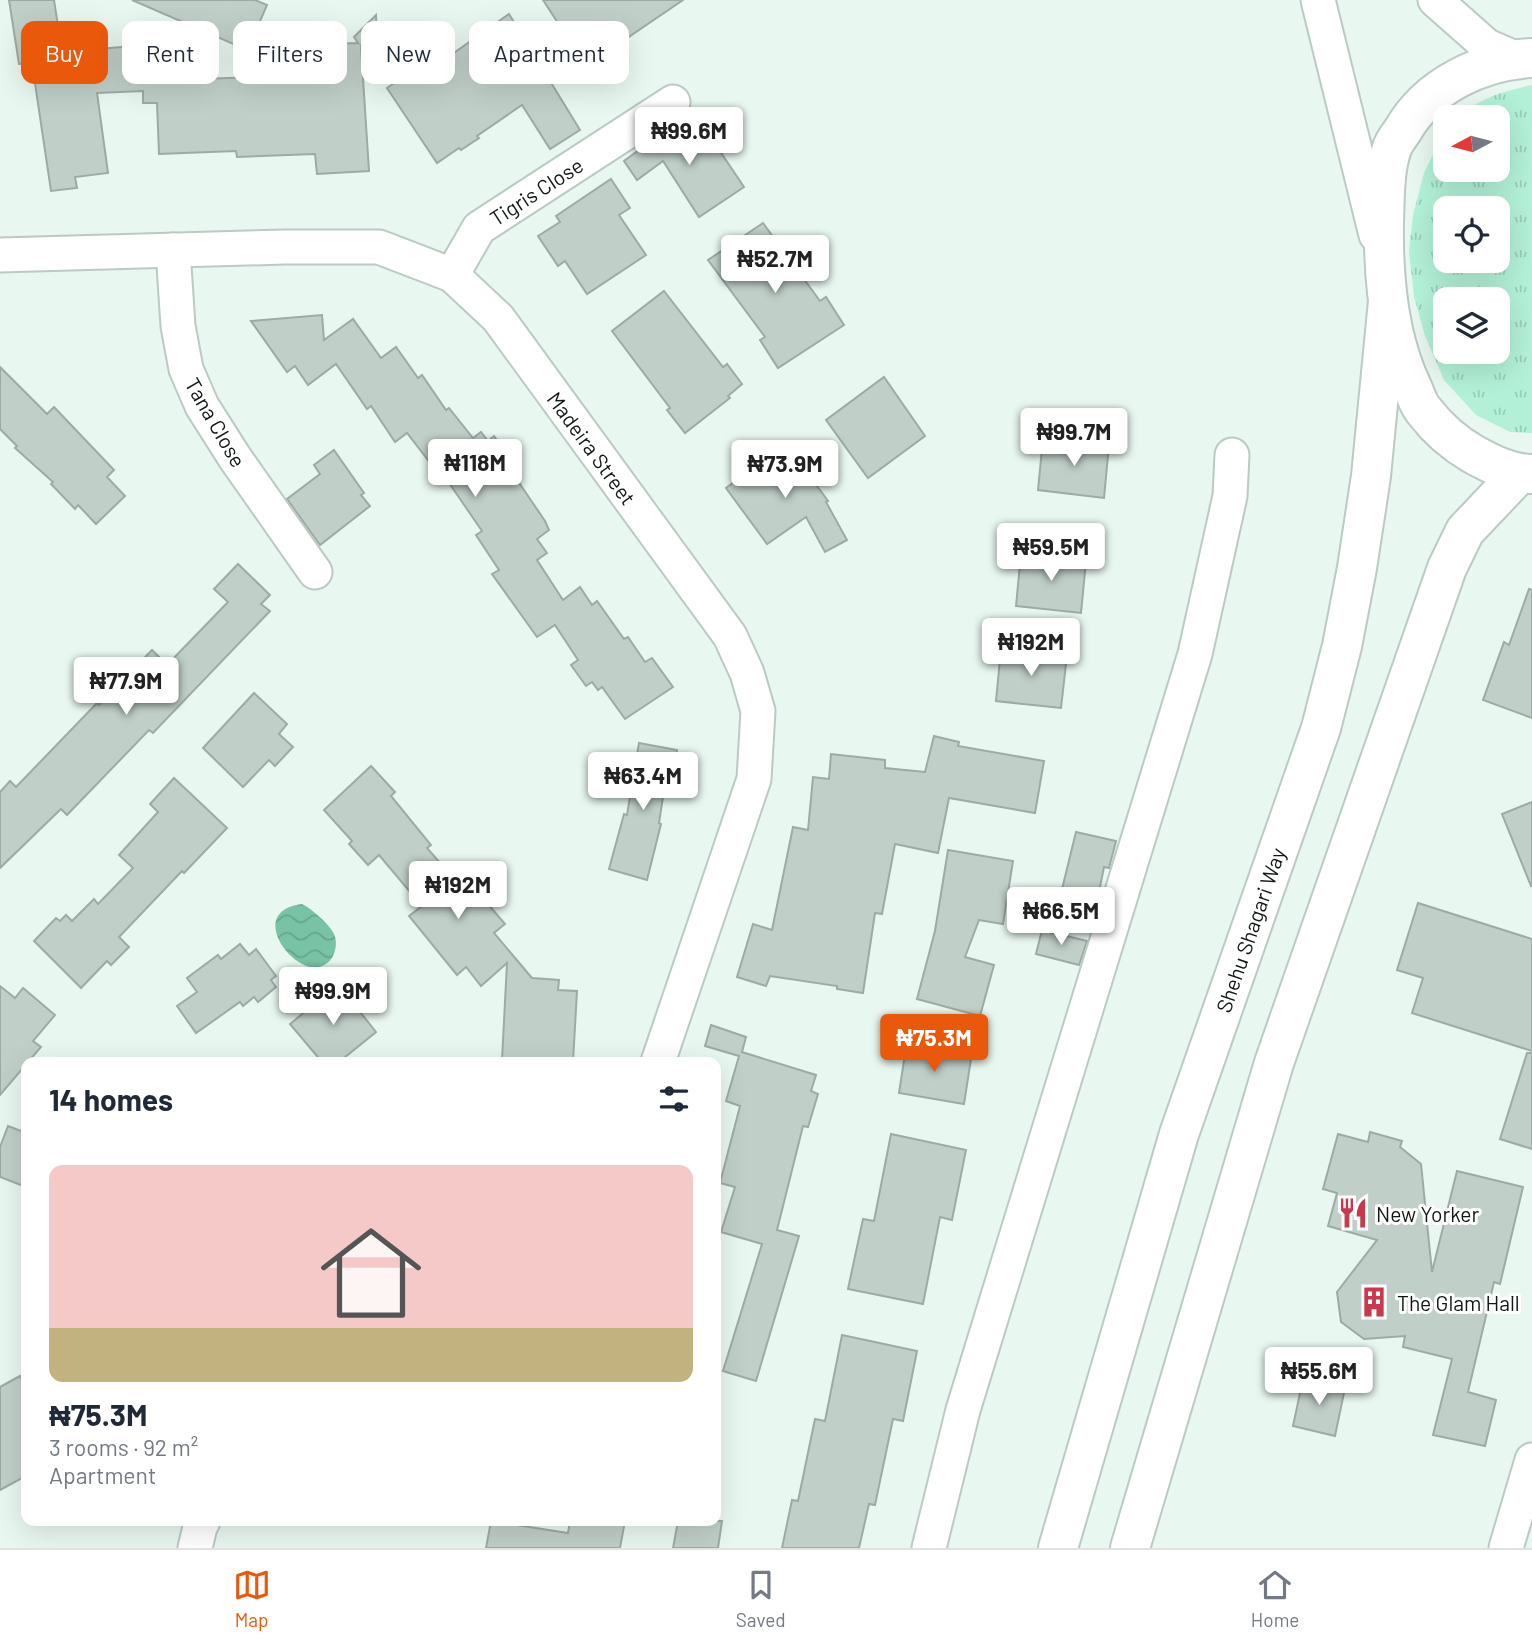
<!DOCTYPE html>
<html lang="en">
<head>
<meta charset="utf-8">
<style>
  :root { --surface:#fff; --page:#f6f6f7; --text:#1f2937; --muted:#747a83; --line:#e0e1e3; --accent:#ea580c }
  body { margin:0; font-family:Barlow,sans-serif; background:var(--page); color:var(--text); height:100vh; display:flex; flex-direction:column; font-size:26px; white-space:nowrap }
  * { box-sizing:border-box; margin:0 }
  p { font-size:23px; color:var(--muted) }
  .icon { flex:none; width:38px; height:38px; fill:none; stroke:currentColor; stroke-width:2; stroke-linecap:round; stroke-linejoin:round }
  .map { position:relative; flex:1; overflow:hidden }
  .panel { position:absolute; left:21px; top:1057px; width:700px; height:469px; display:flex; flex-direction:column; background:var(--surface); border-radius:14px; box-shadow:0 7px 28px #0002 }
  .panel>* { flex:none }
  .hud { position:absolute; left:21px; top:21px; width:700px; height:63px; display:flex; gap:14px }
  .needle { width:46px; rotate:263deg }
  .tools { position:absolute; left:1433px; top:105px; display:grid; gap:14px }
  .tools a { display:grid; place-items:center; width:77px; height:77px; border-radius:14px; background:var(--surface); box-shadow:0 7px 28px #0002; font-size:35px }
  .price { position:absolute; translate:-50% -60px; padding:0 16px; border-radius:7px; background:#fff; color:#222; font-size:23px; line-height:46px; filter:drop-shadow(0 2px 4px #0008) }
  .price::after { content:''; position:absolute; left:50%; top:42px; width:21px; height:16px; margin-left:-10px; background:inherit; clip-path:polygon(0 0,100% 0,50% 100%) }
  .price.selected { background:var(--accent); color:#fff }
  ul { padding:0; list-style:none }
  li { display:grid; align-content:center; gap:14px; height:371px; padding:0 28px }
  li span { display:grid; place-items:center; height:217px; border-radius:14px; color:#555 }
  li>.icon { margin-inline-start:auto }
  span .icon { width:126px; height:126px; fill:#fffc; stroke-width:1 }
  li b { font-size:30px }
  h2 { display:flex; justify-content:space-between; align-items:center; height:84px; padding:0 28px; font-size:30px }
  .pill { padding:0 24px; border-radius:14px; background:var(--surface); box-shadow:0 7px 28px #0002; font-size:24px; line-height:63px }
  .pill.selected { background:var(--accent); color:#fff }
  .dock { display:flex; justify-content:space-around; align-items:center; height:98px; border-top:2px solid var(--line); background:var(--surface); font-size:19px; color:var(--muted) }
  .dock a { display:grid; justify-items:center; gap:4px }
  .dock .selected { color:var(--accent) }
  .map>svg:first-child { display:block }
</style>
</head>
<body>
<div class="map">
<svg width="1532" height="1548" viewBox="0 0 1532 1548">
  <defs>
    <pattern id="grass-tufts" width="24" height="20" patternUnits="userSpaceOnUse" patternTransform="scale(1.75)"><rect width="24" height="20" fill="#b2f0d7"/><path d="M3 7l-1-3M5 7V3M7 7l1-3M15 17l-1-3M17 17v-4M19 17l1-3" fill="none" stroke="#98cdb8"/></pattern>
    <pattern id="water-waves" width="16" height="10" patternUnits="userSpaceOnUse" patternTransform="scale(1.75)"><rect width="16" height="10" fill="#78c2a5"/><path d="M0 5q4-4 8 0t8 0" fill="none" stroke="#67a68d"/></pattern>
  </defs>
  <rect width="100%" height="100%" fill="#e8f7f0"/>
  <path fill="url(#grass-tufts)" fill-rule="evenodd" d="M 1532,85 L 1532,433 L 1510,432 L 1476,415 L 1444,380 L 1425,336 L 1414,297 L 1409,251 L 1413,215 L 1424,173 L 1442,136 L 1445,133 L 1446,170 L 1498,170 L 1498,117 L 1460,117 C 1479,97 1506,91 1532,85 ZM 1446,208 L 1498,208 L 1498,261 L 1446,261 ZM 1446,299 L 1498,299 L 1498,352 L 1446,352 Z"/>
  <path fill="url(#water-waves)" d="M 302,904 C 311,908 330,925 334,934 C 339,945 334,962 322,966 C 295,978 244,911 302,904 Z"/>
  <g fill="#c0cfc8" stroke="#9daba5" stroke-width="2">
    <polygon points="9,0 54,0 62,52 122,47 176,49 175,80 305,75 132,0 255,0 267,5 249,47 358,43 354,37 376,15 379,75 361,47 369,171 317,174 315,154 237,157 236,151 159,154 157,103 143,103 143,91 97,93 108,173 75,177 77,188 51,191 32,63 19,64"/>
    <polygon points="543,0 683,0 586,66"/>
    <polygon points="509,14 580,130 550,149 522,105 477,136 479,138 461,150 459,148 437,163 387,88 436,54 441,62"/>
    <polygon points="677,122 692,142 707,132 744,187 699,217 663,161 637,180 624,161"/>
    <polygon points="611,179 630,208 619,215 646,255 587,294 565,261 558,266 538,236 560,222 556,216"/>
    <polygon points="763,223 820,301 826,297 844,325 778,368 760,340 765,337 708,260"/>
    <polygon points="664,291 723,367 727,364 742,384 728,396 730,398 685,433 667,410 670,408 612,331"/>
    <polygon points="322,315 324,340 353,319 381,358 396,347 418,378 422,375 446,410 449,408 473,438 481,432 488,441 494,436 512,462 507,465 545,521 549,530 537,539 547,553 537,560 563,600 580,587 592,605 597,601 624,639 628,637 645,662 652,658 673,687 625,719 602,687 598,690 592,682 586,686 571,665 578,660 555,625 537,637 492,574 499,570 476,535 482,531 434,461 431,464 407,433 395,442 371,406 367,409 336,364 308,385 295,366 287,372 251,321"/>
    <polygon points="0,367 47,414 54,407 114,470 107,477 125,496 96,524 78,505 75,509 51,484 53,482 15,448 17,446 0,429"/>
    <polygon points="884,377 925,436 868,478 826,420"/>
    <polygon points="1043,438 1109,445 1104,498 1038,490"/>
    <polygon points="786,444 828,501 826,502 847,540 825,552 806,517 767,544 726,488"/>
    <polygon points="334,450 364,493 361,495 370,506 320,545 287,499 320,474 314,465"/>
    <polygon points="1021,553 1086,561 1081,613 1016,606"/>
    <polygon points="238,564 270,595 261,604 270,611 153,733 149,730 67,815 61,809 0,868 0,792 10,781 16,787 97,703 99,705 152,650 167,665 228,602 214,589"/>
    <polygon points="1529,589 1532,590 1532,718 1483,700 1504,642 1509,645"/>
    <polygon points="1001,648 1067,655 1061,708 996,701"/>
    <polygon points="254,693 287,724 279,734 293,747 275,766 269,760 243,787 203,748"/>
    <polygon points="934,736 959,742 958,746 1044,761 1035,813 949,798 938,853 895,844 882,914 875,913 863,993 837,989 837,986 770,976 766,986 737,977 753,924 772,930 793,827 808,830 813,777 829,779 831,754 885,760 885,768 925,772"/>
    <polygon points="639,743 677,750 672,778 666,777 659,823 661,824 647,880 609,869 624,814 627,815"/>
    <polygon points="371,766 395,792 391,796 431,845 427,848 454,879 461,873 505,924 494,933 532,978 559,980 558,990 577,991 573,1062 502,1060 507,963 481,986 466,967 457,975 409,916 422,906 379,855 368,865 349,844 352,841 324,810"/>
    <polygon points="174,778 227,828 184,873 182,871 119,937 129,947 111,965 107,961 81,988 34,941 56,918 60,921 66,915 72,921 94,899 98,904 133,868 119,855 158,812 150,804"/>
    <polygon points="1532,802 1532,886 1531,886 1502,814"/>
    <polygon points="1076,832 1116,841 1109,868 1104,867 1098,897 1062,889"/>
    <polygon points="948,850 1013,861 1003,924 979,920 965,957 994,965 980,1016 917,999 935,931"/>
    <polygon points="1418,903 1532,939 1532,1051 1412,1013 1423,978 1397,970"/>
    <polygon points="1042,930 1087,941 1079,965 1036,954"/>
    <polygon points="240,944 249,955 256,949 276,976 271,980 276,987 258,1002 254,997 243,1006 240,1002 196,1033 177,1006 197,992 187,978 218,955 221,959"/>
    <polygon points="338,984 376,1032 339,1062 322,1062 290,1024"/>
    <polygon points="0,986 15,998 23,988 55,1015 33,1041 41,1047 0,1095"/>
    <polygon points="711,1025 746,1037 742,1052 816,1075 811,1091 818,1094 808,1127 803,1126 777,1230 799,1236 756,1381 723,1371 762,1244 721,1232 735,1187 720,1183 740,1106 726,1101 739,1056 705,1046"/>
    <polygon points="907,1041 943,1047 942,1054 971,1059 964,1104 899,1093"/>
    <polygon points="1527,1053 1532,1053 1532,1149 1500,1139"/>
    <polygon points="8,1126 26,1133 26,1187 0,1177 0,1147"/>
    <polygon points="1370,1132 1402,1141 1400,1147 1421,1164 1432,1272 1457,1171 1523,1187 1500,1284 1494,1282 1468,1392 1496,1400 1485,1446 1433,1435 1452,1359 1403,1347 1405,1336 1364,1339 1341,1322 1337,1292 1377,1240 1328,1226 1337,1193 1323,1189 1338,1134 1368,1142"/>
    <polygon points="891,1134 966,1150 952,1220 940,1217 923,1304 848,1289 863,1219 874,1221"/>
    <polygon points="842,1335 917,1351 903,1421 893,1419 875,1505 869,1504 859,1548 782,1548 792,1500 798,1501 815,1419 825,1421"/>
    <polygon points="20,1376 26,1389 26,1476 0,1490 0,1387"/>
    <polygon points="1303,1379 1345,1388 1335,1436 1293,1426"/>
    <polygon points="491,1521 568,1533 570,1521 625,1521 620,1548 486,1548"/>
    <polygon points="678,1521 722,1521 718,1548 673,1548"/>
  </g>
  <g fill="none" stroke-linecap="round" stroke-linejoin="round">
    <g stroke="#bbcac4" stroke-width="37">
      <g id="minor">
        <polyline points="1318,0 1376,235"/>
        <polyline points="1435,0 1487,46 1517,59"/>
        <polyline points="173,250 178,326 186,369 202,406 235,458 315,572"/>
        <polyline points="0,255 285,247 379,247 452,275 498,318 730,636 747,673 758,711 754,779 658,1062"/>
        <polyline points="452,275 479,228 673,102"/>
        <polyline points="195,1548 200,1527 203,1521"/>
        <polyline points="929,1548 963,1410 1195,654 1230,496 1232,455"/>
        <polyline points="1506,1548 1532,1460"/>
      </g>
    </g>
    <g stroke="#bbcac4" stroke-width="42">
      <g id="major">
        <path d="M 1532,58 C 1481,61 1429,85 1403,130 C 1399,136 1394,142 1392,148 C 1384,171 1385,198 1384,222 C 1383,278 1388,338 1413,389 C 1416,396 1419,406 1425,412 C 1438,429 1454,443 1473,454 C 1491,464 1511,474 1532,474"/>
        <polyline points="1058,1548 1179,1134 1321,728 1342,646 1357,568 1371,476 1388,301"/>
        <polyline points="1130,1548 1274,1063 1447,568 1465,531 1519,474"/>
      </g>
    </g>
    <use href="#minor" stroke="#fff" stroke-width="33"/>
    <use href="#major" stroke="#fff" stroke-width="38"/>
  </g>
  <defs>
    <g id="restaurant-bare" transform="scale(2.415)"><path d="M-5-6h1v4h1v-4h1v4h1v-4h1v5L-1.5 .5V6h-2V.5L-5-1ZM5-6V6H3V1.5H1.5Q1.5-4 5-6Z" fill="#c9394c" stroke="#fff" stroke-width="2.5" paint-order="stroke"/></g>
    <g id="building-bare" transform="scale(2.415)"><path d="M-4-6H4V6H1V3H-1V6H-4ZM-2.5-4.3h1.7v1.8h-1.7ZM.8-4.3h1.7v1.8H.8ZM-2.5-1h1.7V.8h-1.7ZM.8-1h1.7V.8H.8Z" fill="#c9394c" stroke="#fff" stroke-width="2.5" paint-order="stroke"/></g>
  </defs>
  <g fill-rule="evenodd">
    <use href="#restaurant-bare" x="1353" y="1213"/>
    <use href="#building-bare" x="1374" y="1302"/>
  </g>
  <g text-anchor="middle" dominant-baseline="central" stroke-width="6" stroke-linejoin="round" paint-order="stroke">
    <g font-size="21" fill="#101613" stroke="#fff">
      <text transform="translate(536 191) rotate(-33)">Tigris Close</text>
      <text transform="translate(216 422) rotate(60)">Tana Close</text>
      <text transform="translate(592 448) rotate(54)">Madeira Street</text>
      <text transform="translate(1250 930) rotate(-71)">Shehu Shagari Way</text>
    </g>
    <g font-size="21" fill="#101613" stroke="#fff" text-anchor="start">
      <text x="1376" y="1213">New Yorker</text>
      <text x="1397" y="1302">The Glam Hall</text>
    </g>
  </g>
</svg>
<div class="tools">
<a><svg class="needle" viewBox="-14 -14 28 28"><path d="M0-13l5 13h-10z" fill="#e53935"/><path d="M0 13l5-13h-10z" fill="#747a83"/></svg></a>
<a><svg class="icon" aria-label="locate" viewBox="0 0 24 24"><circle cx="12" cy="12" r="6"/><path d="M12 2v4M12 18v4M2 12h4M18 12h4"/></svg></a>
<a><svg class="icon" aria-label="layers" viewBox="0 0 24 24"><path d="M12 4l9 5-9 5-9-5zM3 14l9 5 9-5"/></svg></a>
</div>
<b class="price" style="left:689px;top:167px">₦99.6M</b>
<b class="price" style="left:775px;top:295px">₦52.7M</b>
<b class="price" style="left:1074px;top:468px">₦99.7M</b>
<b class="price" style="left:475px;top:499px">₦118M</b>
<b class="price" style="left:785px;top:500px">₦73.9M</b>
<b class="price" style="left:1051px;top:583px">₦59.5M</b>
<b class="price" style="left:1031px;top:678px">₦192M</b>
<b class="price" style="left:126px;top:717px">₦77.9M</b>
<b class="price" style="left:643px;top:812px">₦63.4M</b>
<b class="price" style="left:458px;top:921px">₦192M</b>
<b class="price" style="left:1061px;top:947px">₦66.5M</b>
<b class="price" style="left:333px;top:1027px">₦99.9M</b>
<b class="price selected" style="left:934px;top:1074px">₦75.3M</b>
<b class="price" style="left:1319px;top:1407px">₦55.6M</b>
<div class="hud">
<a class="pill selected">Buy</a>
<a class="pill">Rent</a>
<a class="pill">Filters</a>
<a class="pill">New</a>
<a class="pill">Apartment</a>
</div>
<section class="panel">
<h2>14 homes<svg class="icon" aria-label="filters" viewBox="0 0 24 24"><path d="M4 7h16M4 17h16"/><circle cx="9" cy="7" r="2"/><circle cx="15" cy="17" r="2"/></svg></h2>
<ul>
<li><span style="background:linear-gradient(#f6c9c9 75%,#c2b280 0)"><svg class="icon" aria-label="home" viewBox="0 0 24 24"><path d="M3 11l9-7 9 7M6 9v11h12V9"/></svg></span><div><b>₦75.3M</b><p>3 rooms · 92 m²</p><p>Apartment</p></div></li>
</ul>
</section>
</div>
<nav class="dock">
<a class="selected"><svg class="icon" aria-label="map" viewBox="0 0 24 24"><path d="M3 6l6-2 6 2 6-2v14l-6 2-6-2-6 2zM9 4v14M15 6v14"/></svg>Map</a>
<a><svg class="icon" aria-label="saved" viewBox="0 0 24 24"><path d="M7 4h10v16l-5-4-5 4z"/></svg>Saved</a>
<a><svg class="icon" aria-label="home" viewBox="0 0 24 24"><path d="M3 11l9-7 9 7M6 9v11h12V9"/></svg>Home</a>
</nav>
</body>
</html>
